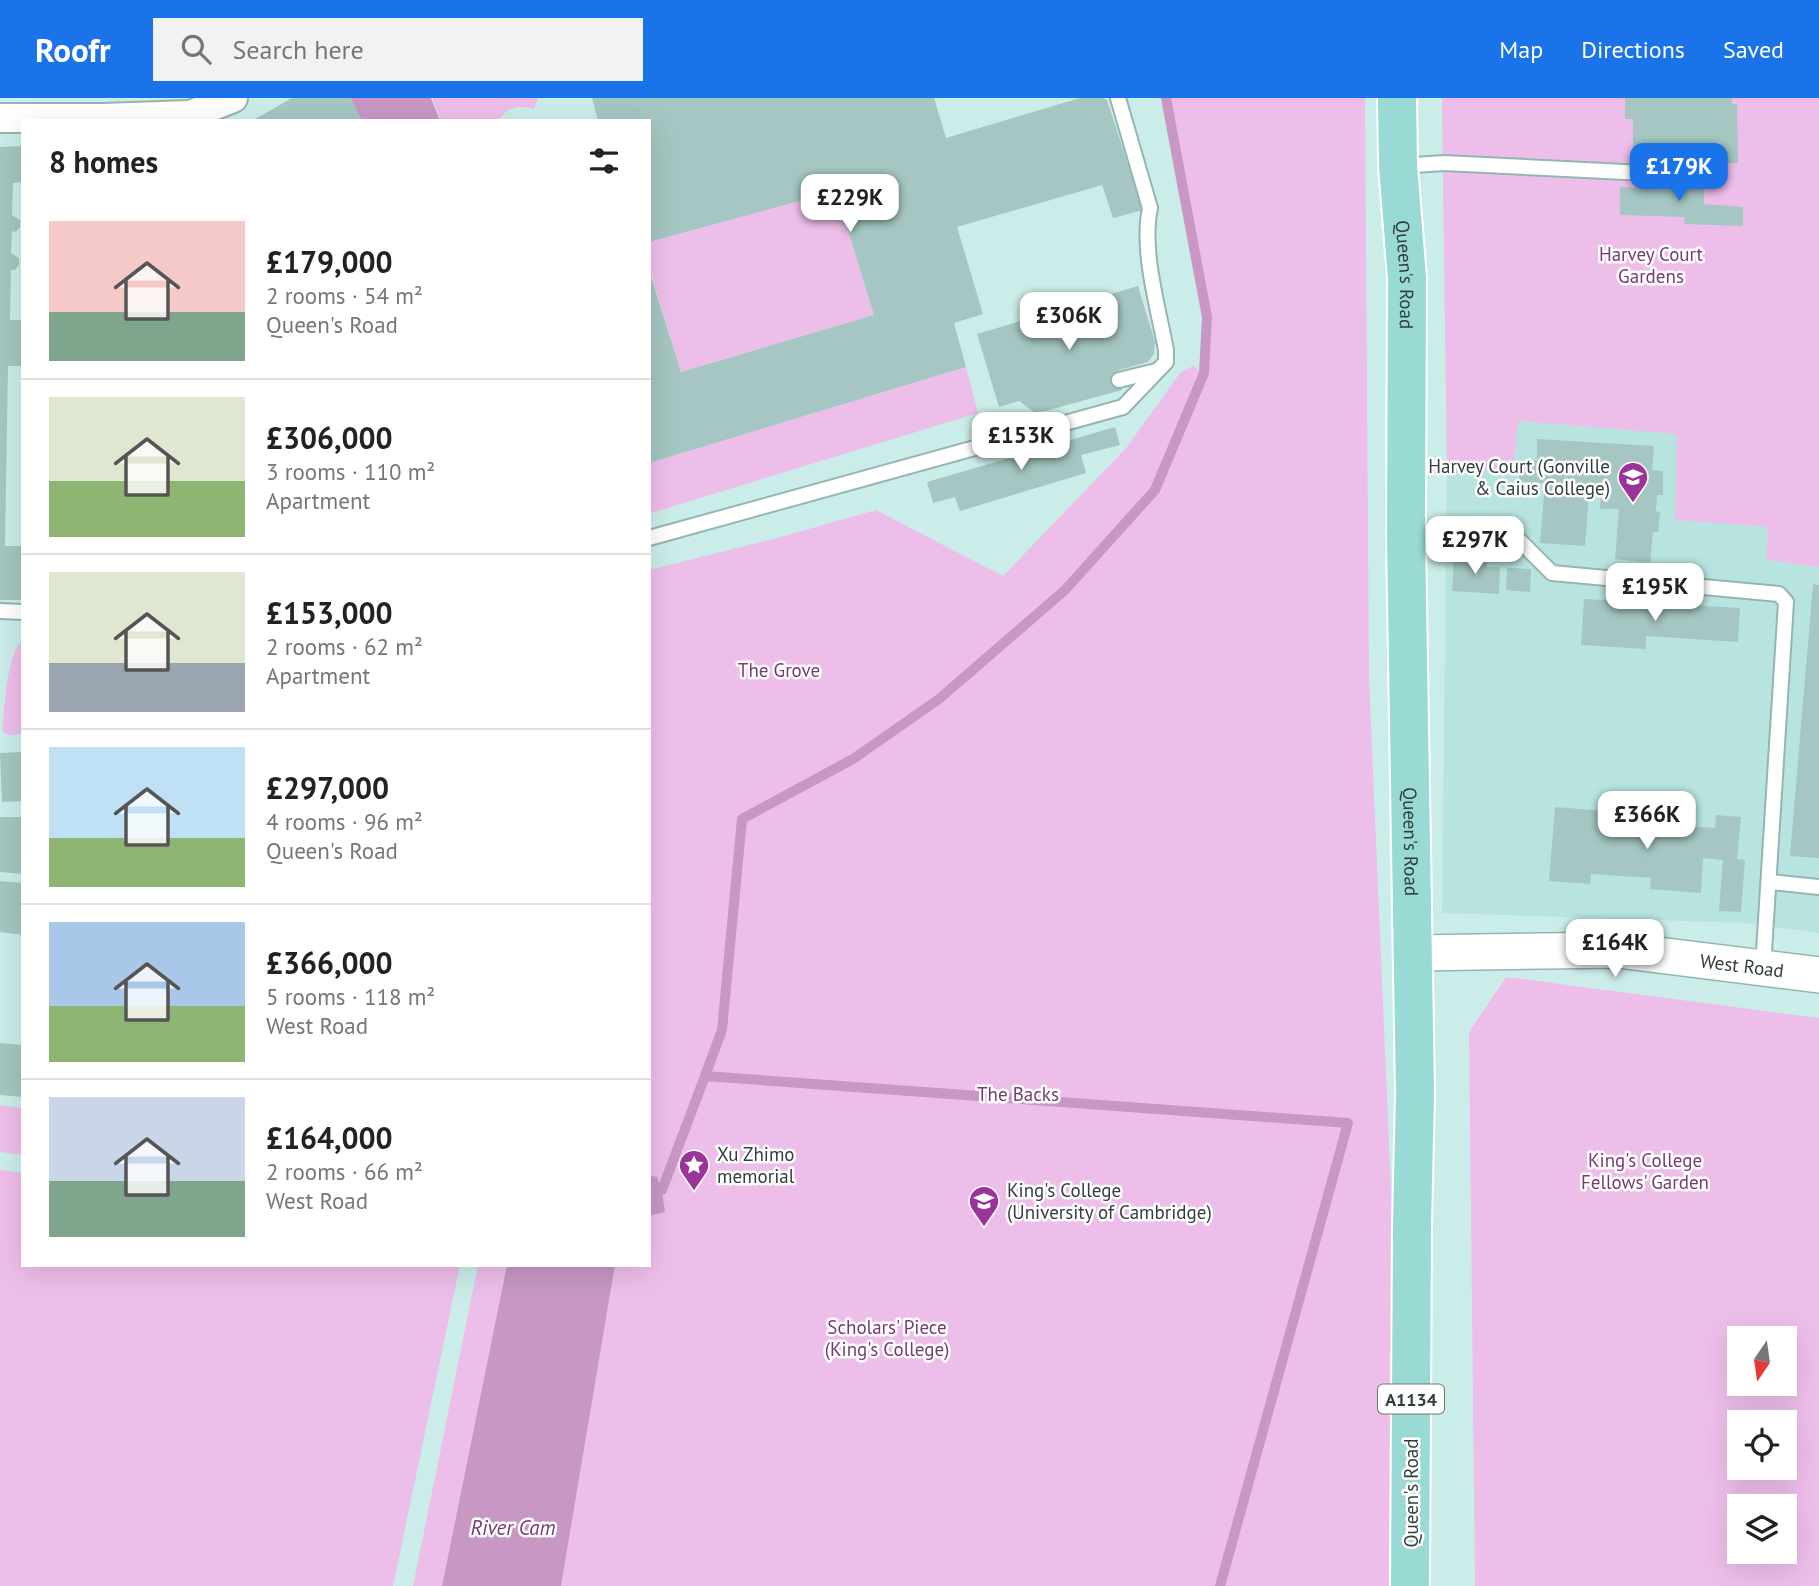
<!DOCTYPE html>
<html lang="en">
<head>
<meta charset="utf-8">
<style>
  :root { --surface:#fff; --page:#f2f2f2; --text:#222; --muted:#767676; --line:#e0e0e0; --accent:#1a73e8 }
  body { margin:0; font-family:"PT Sans",sans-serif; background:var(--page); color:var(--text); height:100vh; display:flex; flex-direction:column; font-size:26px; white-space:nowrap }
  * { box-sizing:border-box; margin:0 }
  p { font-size:23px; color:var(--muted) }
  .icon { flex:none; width:38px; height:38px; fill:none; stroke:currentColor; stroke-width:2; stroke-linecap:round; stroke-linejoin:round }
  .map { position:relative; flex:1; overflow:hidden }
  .panel { position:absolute; left:21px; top:21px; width:630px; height:1148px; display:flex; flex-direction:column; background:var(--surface); border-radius:0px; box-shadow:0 7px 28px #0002 }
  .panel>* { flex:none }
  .needle { width:46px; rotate:193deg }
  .fabs { position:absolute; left:1727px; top:1228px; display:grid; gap:14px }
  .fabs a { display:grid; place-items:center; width:70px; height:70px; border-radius:0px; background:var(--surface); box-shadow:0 7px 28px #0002; font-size:35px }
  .price { position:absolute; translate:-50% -60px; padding:0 16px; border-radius:14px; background:#fff; color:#222; font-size:23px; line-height:46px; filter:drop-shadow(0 2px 4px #0008) }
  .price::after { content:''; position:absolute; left:50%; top:42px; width:21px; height:16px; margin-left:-10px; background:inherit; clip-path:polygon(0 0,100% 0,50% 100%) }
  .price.active { background:var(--accent); color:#fff }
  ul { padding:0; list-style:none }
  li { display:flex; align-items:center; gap:21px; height:175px; padding:0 28px }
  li+li { border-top:2px solid var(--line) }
  li span { display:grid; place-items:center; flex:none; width:196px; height:140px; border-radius:0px; color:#555 }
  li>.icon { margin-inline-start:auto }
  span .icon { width:84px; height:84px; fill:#fffc; stroke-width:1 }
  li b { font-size:30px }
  h2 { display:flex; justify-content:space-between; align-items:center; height:84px; padding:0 28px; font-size:30px }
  header { display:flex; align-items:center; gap:42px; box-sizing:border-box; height:98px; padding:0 35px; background:var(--accent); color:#fff }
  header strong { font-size:33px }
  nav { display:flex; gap:38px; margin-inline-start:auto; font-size:24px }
  .search { width:490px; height:63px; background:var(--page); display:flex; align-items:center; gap:18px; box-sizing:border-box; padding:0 24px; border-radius:0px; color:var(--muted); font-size:26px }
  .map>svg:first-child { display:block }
</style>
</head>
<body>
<header>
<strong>Roofr</strong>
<div class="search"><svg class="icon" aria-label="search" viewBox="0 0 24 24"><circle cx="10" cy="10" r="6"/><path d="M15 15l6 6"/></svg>Search here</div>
<nav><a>Map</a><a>Directions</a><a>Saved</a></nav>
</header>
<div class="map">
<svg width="1819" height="1488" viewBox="0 0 1819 1488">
  <rect width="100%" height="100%" fill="#cbede9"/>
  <polygon fill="#b8e4df" points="1442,0 1819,0 1819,835 1746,825 1442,815 1447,372"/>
  <g fill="#eebeea" fill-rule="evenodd">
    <path d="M 432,0 L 538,0 L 534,11 C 518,7 508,8 498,23 L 441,23 Z"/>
    <path d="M 1166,0 L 1365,0 L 1369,580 L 1394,1161 L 1394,1488 L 561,1488 L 615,1167 L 649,1167 L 649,1118 L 665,1114 L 662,1092 L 657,1079 L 649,1077 L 649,472 L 777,440 L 876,412 L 1003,478 L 1127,349 L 1180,275 L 1193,268 L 1202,274 L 1205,219 ZM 1146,399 L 1111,448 L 1069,485 L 1069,484 Z"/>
    <polygon points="1442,0 1819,0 1819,469 1766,462 1768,429 1675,422 1677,336 1518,323 1513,373 1447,372"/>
    <polygon points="836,93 874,217 681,274 649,169 649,144"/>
    <polygon points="966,269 978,315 651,415 649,365"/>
    <path d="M 23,542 L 23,636 L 8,637 L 2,633 C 5,611 6,555 23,542 Z"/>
    <path d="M 1506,879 L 1819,920 L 1819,1488 L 1475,1488 L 1469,934 ZM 1740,1241 L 1785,1241 L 1785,1286 L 1740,1286 ZM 1740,1325 L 1785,1325 L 1785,1370 L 1740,1370 ZM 1740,1409 L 1785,1409 L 1785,1454 L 1740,1454 Z"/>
    <polygon points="0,1007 23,1010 23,1057 0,1054"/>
    <polygon points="0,1072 23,1075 23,1167 460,1167 393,1488 0,1488"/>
    <polygon points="478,1167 507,1167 442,1488 413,1488"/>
  </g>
  <g fill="#c897c4">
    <polygon points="350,0 431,0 440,23 362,23"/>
    <polygon points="649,1077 657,1079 662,1092 665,1114 649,1118"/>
    <polygon points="507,1167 615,1167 561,1488 442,1488"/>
  </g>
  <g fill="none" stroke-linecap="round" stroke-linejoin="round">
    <g stroke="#c897c4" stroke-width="10">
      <polyline points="705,978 722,932 742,721 853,661 939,601 1065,492 1155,392 1204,275 1207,219 1166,0"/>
      <polyline points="662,1092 705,978 1348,1025 1220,1488"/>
    </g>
  </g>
  <g fill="#a5c6c2">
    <polygon points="292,0 350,0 362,23 252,23"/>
    <polygon points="592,0 934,0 946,40 1080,0 1103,0 1107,2 1143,112 1113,120 1102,87 957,129 983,216 954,225 966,269 649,365 649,172 681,274 874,217 836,93 649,144 649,23 598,23"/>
    <polygon points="1625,0 1732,0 1732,6 1737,6 1738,65 1696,65 1696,59 1633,60 1633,21 1625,21"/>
    <polygon points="23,48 23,84 13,85 12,117 20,122 20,129 16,134 12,133 11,155 19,160 19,167 15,172 11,172 10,222 23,222 23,268 8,268 5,448 23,448 23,502 0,502 0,49"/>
    <polygon points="1670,78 1704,78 1704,106 1743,109 1743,128 1684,126 1685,119 1620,117 1620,89 1669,92"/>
    <polygon points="1138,188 1155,244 1154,256 1148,264 1116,273 1122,292 1045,313 1034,314 1019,303 999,309 977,236"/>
    <polygon points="1115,329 1120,347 1081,357 1086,375 960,413 955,399 933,405 927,384"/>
    <polygon points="1537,341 1654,348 1652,372 1663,373 1663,397 1657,397 1656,413 1660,414 1658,434 1653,434 1650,465 1615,461 1619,411 1600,411 1601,397 1589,396 1585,448 1540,445 1545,385 1519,384 1520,362 1537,363"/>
    <polygon points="1454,459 1487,461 1487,469 1500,469 1499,496 1452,493"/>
    <polygon points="1507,470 1531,471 1530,494 1506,492"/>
    <polygon points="1813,486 1819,487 1819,760 1790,758"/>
    <polygon points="1584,501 1740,510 1738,544 1646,538 1646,551 1581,547"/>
    <polygon points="23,654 23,703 2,704 0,655"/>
    <polygon points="1555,709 1689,720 1688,728 1715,730 1716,717 1741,719 1737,761 1745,762 1741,814 1719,813 1723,762 1703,760 1701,795 1650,791 1651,780 1591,776 1590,786 1549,783"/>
    <polygon points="0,719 23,719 23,776 0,774"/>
    <polygon points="0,783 23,785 23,837 0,834"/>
    <polygon points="0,945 23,947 23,999 0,997"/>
  </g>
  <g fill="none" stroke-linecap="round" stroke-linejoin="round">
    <g stroke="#94b5b1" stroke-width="18">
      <g id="service">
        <polyline points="1400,68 1444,65 1645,75"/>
        <polyline points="1119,282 1156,273"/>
        <polyline points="1408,439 1520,443 1552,475 1779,496 1786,504 1763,869"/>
        <path d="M 649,440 L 1123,309 L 1166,264 L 1166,252 C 1158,209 1141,152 1150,110 L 1118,0"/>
        <polyline points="0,513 23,514"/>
        <polyline points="1770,784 1819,789"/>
      </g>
    </g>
    <g stroke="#94b5b1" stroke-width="32">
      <polyline id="minor" points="0,20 102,20 190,17 233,0"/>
    </g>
    <g stroke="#94b5b1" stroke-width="38">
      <g id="tertiary">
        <path id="s1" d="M 1412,855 L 1618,852 L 1819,877"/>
      </g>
    </g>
    <g stroke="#fff" stroke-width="42">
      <g id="primary">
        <path id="s2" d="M 1397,0 L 1398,68 L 1407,180 L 1406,439 L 1415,996 L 1412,1127 L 1410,1488"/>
      </g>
    </g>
    <use href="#service" stroke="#fff" stroke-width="14"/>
    <use href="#minor" stroke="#fff" stroke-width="28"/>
    <use href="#tertiary" stroke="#fff" stroke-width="35"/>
    <use href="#primary" stroke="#9adad4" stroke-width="38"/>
  </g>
  <defs>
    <g id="university-pin" transform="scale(1.575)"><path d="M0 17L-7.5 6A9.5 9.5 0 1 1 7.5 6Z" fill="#9b3498" stroke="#fff"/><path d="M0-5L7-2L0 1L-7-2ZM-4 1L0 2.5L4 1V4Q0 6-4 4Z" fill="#fff"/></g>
    <g id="sight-pin" transform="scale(1.575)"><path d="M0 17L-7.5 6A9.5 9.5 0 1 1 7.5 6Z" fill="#9b3498" stroke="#fff"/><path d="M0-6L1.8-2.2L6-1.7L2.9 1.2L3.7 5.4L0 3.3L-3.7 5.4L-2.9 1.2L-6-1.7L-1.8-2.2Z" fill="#fff"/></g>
  </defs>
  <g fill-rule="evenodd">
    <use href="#university-pin" x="1633" y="379"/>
    <use href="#sight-pin" x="694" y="1067"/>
    <use href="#university-pin" x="984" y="1103"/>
  </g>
  <g text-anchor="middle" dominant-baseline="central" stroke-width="5" stroke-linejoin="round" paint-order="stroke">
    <rect fill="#fff" stroke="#6e7876" stroke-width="2" x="1378" y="1286.5" width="66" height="29" rx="5"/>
    <g font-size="18" font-weight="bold" fill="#303e3c">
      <text x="1411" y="1301">A1134</text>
    </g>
    <g font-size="19" fill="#763a73" stroke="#fff">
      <text x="1651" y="156">Harvey Court<tspan x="1651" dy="22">Gardens</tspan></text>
      <text x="779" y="572">The Grove</text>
      <text x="1018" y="996">The Backs</text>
      <text x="1645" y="1062">King's College<tspan x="1645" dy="22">Fellows' Garden</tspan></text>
      <text x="887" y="1229">Scholars' Piece<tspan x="887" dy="22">(King's College)</tspan></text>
    </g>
    <g font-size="19" fill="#303e3c" stroke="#fff">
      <text stroke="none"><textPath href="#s2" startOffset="177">Queen's Road</textPath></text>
      <text stroke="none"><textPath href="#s2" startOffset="744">Queen's Road</textPath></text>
      <text stroke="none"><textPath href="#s1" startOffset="331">West Road</textPath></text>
      <text transform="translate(1411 1395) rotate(-90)">Queen's Road</text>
    </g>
    <g font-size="19" fill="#303e3c" stroke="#fff" text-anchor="start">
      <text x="1610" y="368" text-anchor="end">Harvey Court (Gonville<tspan x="1610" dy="22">&amp; Caius College)</tspan></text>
      <text x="717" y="1056">Xu Zhimo<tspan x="717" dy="22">memorial</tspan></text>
      <text x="1007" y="1092">King's College<tspan x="1007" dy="22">(University of Cambridge)</tspan></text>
    </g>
    <g font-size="21" font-style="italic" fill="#763a73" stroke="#fff">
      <text x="513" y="1429">River Cam</text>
    </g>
  </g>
</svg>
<div class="fabs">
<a><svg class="needle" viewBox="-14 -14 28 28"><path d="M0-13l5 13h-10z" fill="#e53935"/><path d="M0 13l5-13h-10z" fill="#767676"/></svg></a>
<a><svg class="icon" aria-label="locate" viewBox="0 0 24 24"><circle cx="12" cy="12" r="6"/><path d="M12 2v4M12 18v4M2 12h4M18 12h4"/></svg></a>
<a><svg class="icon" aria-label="layers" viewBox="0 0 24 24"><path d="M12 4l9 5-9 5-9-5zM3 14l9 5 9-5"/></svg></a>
</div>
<b class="price active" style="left:1679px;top:105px">£179K</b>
<b class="price" style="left:850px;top:136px">£229K</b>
<b class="price" style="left:1069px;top:254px">£306K</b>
<b class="price" style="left:1021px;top:374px">£153K</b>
<b class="price" style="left:1475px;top:478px">£297K</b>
<b class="price" style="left:1655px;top:525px">£195K</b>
<b class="price" style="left:1647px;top:753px">£366K</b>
<b class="price" style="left:1615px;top:881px">£164K</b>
<section class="panel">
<h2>8 homes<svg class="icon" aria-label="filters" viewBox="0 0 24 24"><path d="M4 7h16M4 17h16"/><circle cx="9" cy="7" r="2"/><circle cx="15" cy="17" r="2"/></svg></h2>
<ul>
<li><span style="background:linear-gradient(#f6c9c9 65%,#7fa58c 0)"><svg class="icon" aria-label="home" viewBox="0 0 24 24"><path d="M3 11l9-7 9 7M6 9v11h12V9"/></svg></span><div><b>£179,000</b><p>2 rooms · 54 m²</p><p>Queen's Road</p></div></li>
<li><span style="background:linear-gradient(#dfe7d0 60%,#8fb573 0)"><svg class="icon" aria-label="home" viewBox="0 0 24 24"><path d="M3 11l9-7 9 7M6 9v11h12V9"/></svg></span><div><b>£306,000</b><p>3 rooms · 110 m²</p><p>Apartment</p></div></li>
<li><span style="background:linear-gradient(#dfe7d0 65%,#9aa5b1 0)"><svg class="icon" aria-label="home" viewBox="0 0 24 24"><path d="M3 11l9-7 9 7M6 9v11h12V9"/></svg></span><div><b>£153,000</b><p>2 rooms · 62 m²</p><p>Apartment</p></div></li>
<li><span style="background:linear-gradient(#bfe0f5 65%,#8fb573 0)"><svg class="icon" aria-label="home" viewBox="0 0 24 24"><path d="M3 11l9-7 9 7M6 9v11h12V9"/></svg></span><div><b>£297,000</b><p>4 rooms · 96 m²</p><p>Queen's Road</p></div></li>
<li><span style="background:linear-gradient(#a9c7e8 60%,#8fb573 0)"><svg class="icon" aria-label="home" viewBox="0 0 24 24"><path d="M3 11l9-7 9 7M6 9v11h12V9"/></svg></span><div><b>£366,000</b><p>5 rooms · 118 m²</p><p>West Road</p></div></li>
<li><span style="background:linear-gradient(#c9d6e8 60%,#7fa58c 0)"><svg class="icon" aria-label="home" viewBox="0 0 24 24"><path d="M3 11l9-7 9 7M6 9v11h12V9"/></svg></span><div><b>£164,000</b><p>2 rooms · 66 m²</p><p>West Road</p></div></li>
</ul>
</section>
</div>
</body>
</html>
